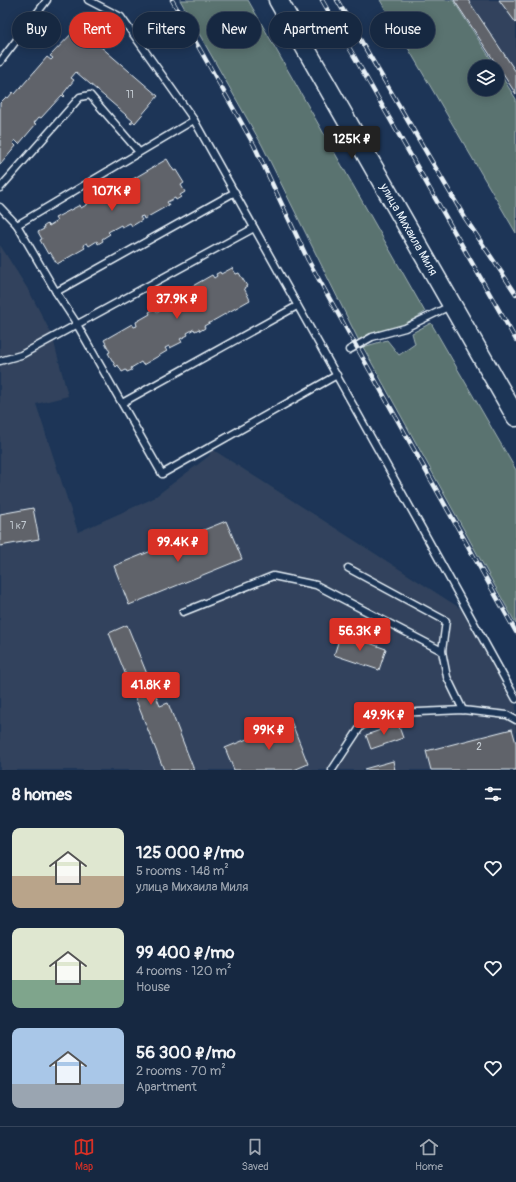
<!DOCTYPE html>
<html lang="en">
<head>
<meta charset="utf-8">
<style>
  :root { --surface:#162841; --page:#23344c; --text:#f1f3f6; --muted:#9ea6b1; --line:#35445a; --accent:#d93025 }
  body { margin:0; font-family:Pangolin,sans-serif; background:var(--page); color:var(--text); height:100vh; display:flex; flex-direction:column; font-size:15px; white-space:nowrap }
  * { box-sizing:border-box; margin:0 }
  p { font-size:13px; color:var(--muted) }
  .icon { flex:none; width:22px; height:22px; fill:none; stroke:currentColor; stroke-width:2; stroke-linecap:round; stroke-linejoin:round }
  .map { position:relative; height:770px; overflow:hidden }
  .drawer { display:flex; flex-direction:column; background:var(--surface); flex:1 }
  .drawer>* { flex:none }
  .hud { position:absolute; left:12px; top:12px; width:492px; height:36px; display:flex; gap:8px }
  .fabs { position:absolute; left:468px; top:60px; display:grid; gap:8px }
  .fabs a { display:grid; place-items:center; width:36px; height:36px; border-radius:50%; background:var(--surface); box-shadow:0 2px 10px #0003,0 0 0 1px var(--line); font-size:20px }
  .price { position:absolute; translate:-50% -34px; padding:0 9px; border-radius:4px; background:var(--accent); color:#fff; font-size:13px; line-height:26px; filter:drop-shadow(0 1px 2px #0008) }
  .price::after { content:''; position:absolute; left:50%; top:24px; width:12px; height:9px; margin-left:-6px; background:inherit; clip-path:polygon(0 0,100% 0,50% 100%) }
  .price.active { background:#222; color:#fff }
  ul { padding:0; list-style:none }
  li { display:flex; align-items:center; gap:12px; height:100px; padding:0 12px }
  li span { display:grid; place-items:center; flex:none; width:112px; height:80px; border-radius:8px; color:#555 }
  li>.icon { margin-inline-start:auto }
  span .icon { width:48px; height:48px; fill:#fffc; stroke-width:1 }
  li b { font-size:17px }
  h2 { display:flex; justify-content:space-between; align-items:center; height:48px; padding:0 12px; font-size:17px }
  .chip { padding:0 14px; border-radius:18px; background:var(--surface); box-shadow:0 2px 10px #0003,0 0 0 1px var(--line); font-size:14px; line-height:36px }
  .chip.active { background:var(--accent); color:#fff }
  .tab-bar { display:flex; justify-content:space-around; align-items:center; height:56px; border-top:1px solid var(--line); background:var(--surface); font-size:11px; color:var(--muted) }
  .tab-bar a { display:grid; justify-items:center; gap:2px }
  .tab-bar .active { color:var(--accent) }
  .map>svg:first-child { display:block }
</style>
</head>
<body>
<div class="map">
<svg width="516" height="770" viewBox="0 0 516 770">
  <rect width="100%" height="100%" fill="#1d3557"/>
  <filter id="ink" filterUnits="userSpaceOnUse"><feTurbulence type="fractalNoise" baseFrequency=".025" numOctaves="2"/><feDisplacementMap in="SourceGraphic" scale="8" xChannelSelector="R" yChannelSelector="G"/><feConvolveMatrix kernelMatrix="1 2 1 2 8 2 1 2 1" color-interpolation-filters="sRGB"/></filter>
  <g filter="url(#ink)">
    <g fill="#31435d">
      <polygon points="455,0 516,0 516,96"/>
      <polygon points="0,245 29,291 52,335 68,396 36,404 78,532 152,499 209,456 212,449 463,610 516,706 516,770 0,770"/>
    </g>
    <g fill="#5a736f" stroke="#a1b2b4">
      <polygon points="180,0 248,0 425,312 405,325 369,334 359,341 262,145"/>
      <polygon points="380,0 453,0 496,67 475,67 475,89 497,89 497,69 516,99 516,233"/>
      <polygon points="431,323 516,470 516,624 363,347 387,340 399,355 415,344 412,333"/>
    </g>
    <g fill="#61646b" stroke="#e8f1f8">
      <polygon points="454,0 468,0 516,72 516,94"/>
      <polygon points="499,0 516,0 516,23"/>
      <polygon points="78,27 158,96 135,123 134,122 131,124 130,123 133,121 76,72 71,78 74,80 63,94 65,96 64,97 62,95 41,118 39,117 34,123 36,124 19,144 15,140 13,143 16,146 0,165 0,103 6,97 8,98 13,92 15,94 47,57 51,60 53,58 50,56"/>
      <polygon points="167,159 174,171 176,170 184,183 181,185 185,192 180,195 181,197 176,200 175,198 167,202 169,205 144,219 143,216 140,217 142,220 132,226 130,223 122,227 121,225 108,232 110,234 102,239 103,241 98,244 97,241 89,246 87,243 83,245 85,248 57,264 50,252 48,254 40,240 42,239 38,232 44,229 43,227 47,224 49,226 57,221 55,218 80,205 81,208 88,204 86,202 96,196 97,199 105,195 106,197 113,193 112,191 116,188 115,186 119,183 121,186"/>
      <polygon points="232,268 236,274 239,273 247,286 244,288 250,300 204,326 205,328 200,331 199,329 195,331 194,329 187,333 188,335 180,339 182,342 170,348 169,346 165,348 167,351 143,365 141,362 131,368 132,370 127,372 126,370 122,372 118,365 116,367 108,353 110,352 104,340 132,324 134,327 137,326 136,322 150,314 149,312 154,309 158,312 170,305 169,303 177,299 175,296 212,275 214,278 217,276 216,274 220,272 221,274"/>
      <polygon points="33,508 39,539 0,546 0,514"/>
      <polygon points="226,521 242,559 129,605 114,566"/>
      <polygon points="127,625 160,706 168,703 194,770 164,770 109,633"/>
      <polygon points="341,633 386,649 379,670 334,655"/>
      <polygon points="291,721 308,764 294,770 234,770 225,748"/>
      <polygon points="398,724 403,738 371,749 366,735"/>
      <polygon points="512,729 516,743 516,770 431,770 426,751"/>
      <polygon points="393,761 395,770 364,770 364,769"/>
    </g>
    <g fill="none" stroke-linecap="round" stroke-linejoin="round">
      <g stroke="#e8f1f8" stroke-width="9">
        <g id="service">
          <polyline points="88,0 121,17 194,120 420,525 516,699"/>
          <polyline points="0,62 47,0"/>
          <polyline points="194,120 17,225 56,292 75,321 162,474 337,375"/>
          <polyline points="0,188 80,97 90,95 139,152"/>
          <polyline points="0,207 17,225"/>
          <polyline points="56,292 235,192"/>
          <polyline points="349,350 372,337 405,328 450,306"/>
          <polyline points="0,361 21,355 254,228"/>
          <polyline points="122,403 297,306"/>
          <polyline points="348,568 446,621 442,651"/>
          <polyline points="183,612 273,576 316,585 442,651 447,677 463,710"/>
          <polyline points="332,770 361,726 396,713 463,710 507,715 516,720"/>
        </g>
      </g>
      <g stroke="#e8f1f8" stroke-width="21">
        <g id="secondary">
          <path id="s1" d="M 278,0 L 516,417"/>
        </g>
      </g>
      <use href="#service" stroke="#1d3557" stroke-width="6"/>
      <use href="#secondary" stroke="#1d3557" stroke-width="18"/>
      <g stroke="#e8f1f8" stroke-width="4.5">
        <g id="rail">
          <polyline points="172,0 254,145 308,260 516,632"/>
          <polyline points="322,0 516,340"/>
          <polyline points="337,0 465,218 516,294"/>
        </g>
      </g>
      <use href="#rail" stroke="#1d3557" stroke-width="3" stroke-dasharray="9" stroke-linecap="butt"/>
    </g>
  </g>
  <g text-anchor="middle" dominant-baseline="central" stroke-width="3" stroke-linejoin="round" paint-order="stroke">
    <g font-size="10" fill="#c6ced5">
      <text x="130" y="95">11</text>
      <text x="18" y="526">1 к7</text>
      <text x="479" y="747">2</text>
    </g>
    <g font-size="12" fill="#e8f1f8" stroke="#1d3557">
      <text stroke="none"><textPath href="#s1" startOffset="264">улица Михаила Миля</textPath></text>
    </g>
  </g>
</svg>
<div class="fabs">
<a><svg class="icon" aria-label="layers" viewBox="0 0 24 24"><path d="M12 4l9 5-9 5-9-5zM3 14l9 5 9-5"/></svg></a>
</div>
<b class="price active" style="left:352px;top:160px">125K ₽</b>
<b class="price" style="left:112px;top:212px">107K ₽</b>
<b class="price" style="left:177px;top:320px">37.9K ₽</b>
<b class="price" style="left:178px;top:563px">99.4K ₽</b>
<b class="price" style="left:360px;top:652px">56.3K ₽</b>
<b class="price" style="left:151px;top:706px">41.8K ₽</b>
<b class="price" style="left:384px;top:736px">49.9K ₽</b>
<b class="price" style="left:269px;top:751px">99K ₽</b>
<div class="hud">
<a class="chip">Buy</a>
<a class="chip active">Rent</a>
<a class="chip">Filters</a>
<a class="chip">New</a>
<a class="chip">Apartment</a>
<a class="chip">House</a>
</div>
</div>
<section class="drawer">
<h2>8 homes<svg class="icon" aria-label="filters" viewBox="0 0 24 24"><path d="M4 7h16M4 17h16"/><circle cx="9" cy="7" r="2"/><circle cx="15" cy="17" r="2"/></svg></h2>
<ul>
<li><span style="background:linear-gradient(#dfe7d0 60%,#b9a48a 0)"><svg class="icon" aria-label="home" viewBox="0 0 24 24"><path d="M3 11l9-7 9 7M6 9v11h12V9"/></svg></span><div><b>125 000 ₽/mo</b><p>5 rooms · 148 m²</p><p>улица Михаила Миля</p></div><svg class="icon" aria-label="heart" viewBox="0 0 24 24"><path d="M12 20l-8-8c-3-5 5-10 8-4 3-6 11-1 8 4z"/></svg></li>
<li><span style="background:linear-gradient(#dfe7d0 65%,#7fa58c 0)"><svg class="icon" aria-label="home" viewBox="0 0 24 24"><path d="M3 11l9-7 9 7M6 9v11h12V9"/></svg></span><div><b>99 400 ₽/mo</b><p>4 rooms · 120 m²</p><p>House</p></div><svg class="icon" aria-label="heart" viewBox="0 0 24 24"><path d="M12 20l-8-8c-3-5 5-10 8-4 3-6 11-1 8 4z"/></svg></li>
<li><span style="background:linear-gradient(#a9c7e8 70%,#9aa5b1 0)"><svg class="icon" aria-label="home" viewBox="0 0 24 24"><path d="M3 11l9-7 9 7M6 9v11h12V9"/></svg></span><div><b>56 300 ₽/mo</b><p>2 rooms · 70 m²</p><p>Apartment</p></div><svg class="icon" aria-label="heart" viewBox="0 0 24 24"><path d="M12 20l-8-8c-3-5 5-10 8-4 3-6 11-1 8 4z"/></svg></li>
</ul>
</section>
<nav class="tab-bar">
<a class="active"><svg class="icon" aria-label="map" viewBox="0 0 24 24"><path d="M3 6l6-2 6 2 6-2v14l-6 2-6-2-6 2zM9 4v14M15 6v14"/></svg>Map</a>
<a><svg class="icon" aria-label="saved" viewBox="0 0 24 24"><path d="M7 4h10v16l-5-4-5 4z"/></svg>Saved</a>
<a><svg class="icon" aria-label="home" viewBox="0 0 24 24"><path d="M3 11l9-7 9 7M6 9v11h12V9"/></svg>Home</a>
</nav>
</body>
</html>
